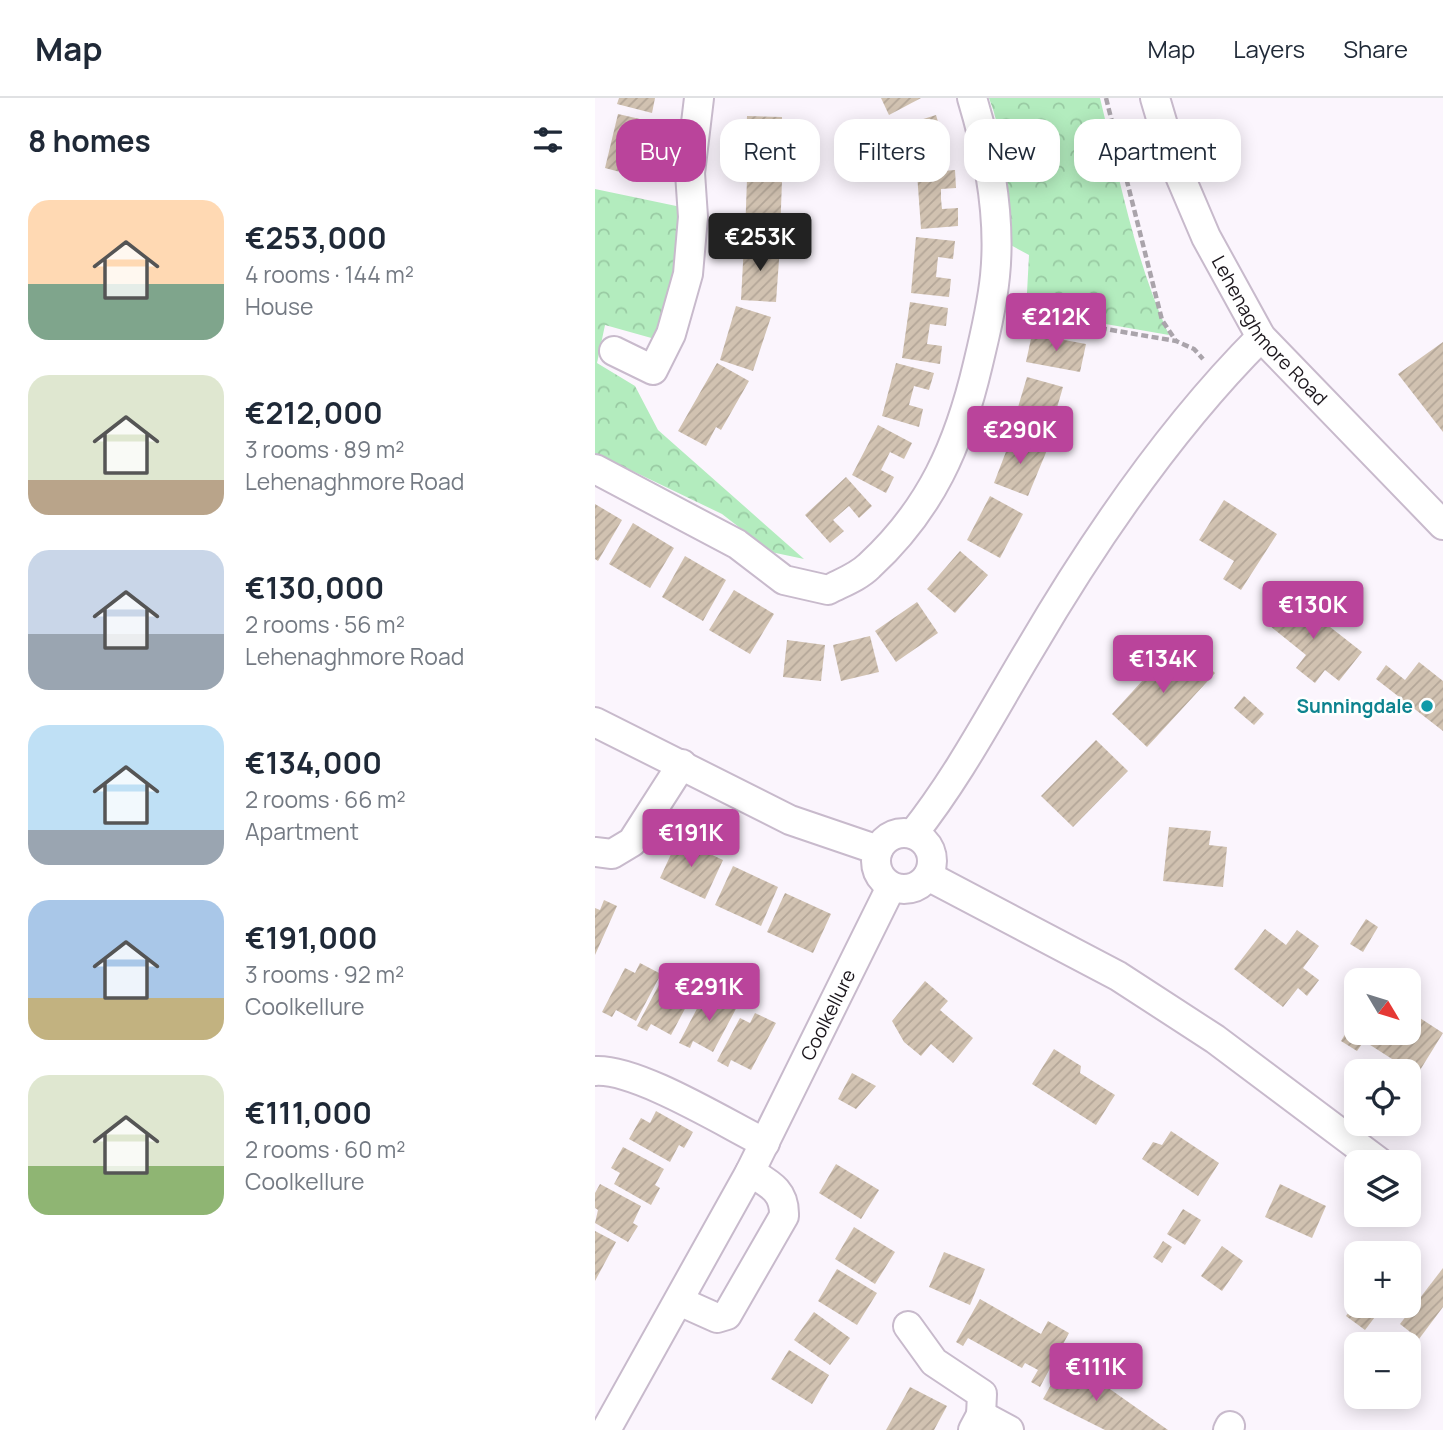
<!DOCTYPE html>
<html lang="en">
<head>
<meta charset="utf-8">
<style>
  :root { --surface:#fff; --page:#f2f2f3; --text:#1f2937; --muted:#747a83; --line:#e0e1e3; --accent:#ba449b }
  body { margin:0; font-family:Manrope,sans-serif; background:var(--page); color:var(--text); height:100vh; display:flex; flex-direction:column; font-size:26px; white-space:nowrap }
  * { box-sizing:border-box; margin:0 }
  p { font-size:23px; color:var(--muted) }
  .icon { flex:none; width:38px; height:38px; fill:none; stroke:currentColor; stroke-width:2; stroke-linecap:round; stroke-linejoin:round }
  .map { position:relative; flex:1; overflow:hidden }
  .panel { display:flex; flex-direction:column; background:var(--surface); width:595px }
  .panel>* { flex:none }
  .hud { position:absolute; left:21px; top:21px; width:665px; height:63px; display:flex; gap:14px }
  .needle { width:46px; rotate:128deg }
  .tools { position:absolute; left:749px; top:870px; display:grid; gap:14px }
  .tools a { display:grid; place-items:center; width:77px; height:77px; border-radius:14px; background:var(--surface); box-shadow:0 4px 18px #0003; font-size:35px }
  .price { position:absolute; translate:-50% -60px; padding:0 16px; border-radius:7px; background:var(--accent); color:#fff; font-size:23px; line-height:46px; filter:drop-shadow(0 2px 4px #0008) }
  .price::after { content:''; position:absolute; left:50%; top:42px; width:21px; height:16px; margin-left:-10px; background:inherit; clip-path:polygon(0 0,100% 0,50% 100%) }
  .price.selected { background:#222; color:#fff }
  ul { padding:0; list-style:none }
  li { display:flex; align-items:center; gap:21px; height:175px; padding:0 28px }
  li span { display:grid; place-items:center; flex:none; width:196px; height:140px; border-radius:21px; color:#555 }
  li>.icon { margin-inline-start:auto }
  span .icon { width:84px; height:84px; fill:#fffc; stroke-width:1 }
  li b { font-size:30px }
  h2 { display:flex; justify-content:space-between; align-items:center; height:84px; padding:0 28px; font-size:30px }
  .tag { padding:0 24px; border-radius:21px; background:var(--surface); box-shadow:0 4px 18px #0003; font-size:24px; line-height:63px }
  .tag.selected { background:var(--accent); color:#fff }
  header { display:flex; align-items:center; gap:42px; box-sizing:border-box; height:98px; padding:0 35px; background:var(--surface); border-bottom:2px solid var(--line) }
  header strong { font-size:33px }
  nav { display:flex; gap:38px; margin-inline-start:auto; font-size:24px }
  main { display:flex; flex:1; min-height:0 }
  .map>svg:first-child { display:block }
</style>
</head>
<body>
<header>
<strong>Map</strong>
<nav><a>Map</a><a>Layers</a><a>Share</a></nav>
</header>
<main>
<section class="panel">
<h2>8 homes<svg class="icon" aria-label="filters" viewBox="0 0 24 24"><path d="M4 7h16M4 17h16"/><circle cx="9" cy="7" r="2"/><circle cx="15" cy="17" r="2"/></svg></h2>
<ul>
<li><span style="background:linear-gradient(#ffd9b3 60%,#7fa58c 0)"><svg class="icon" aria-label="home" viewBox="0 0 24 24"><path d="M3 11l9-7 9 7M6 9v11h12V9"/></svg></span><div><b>€253,000</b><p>4 rooms · 144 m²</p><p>House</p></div></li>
<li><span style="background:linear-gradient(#dfe7d0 75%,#b9a48a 0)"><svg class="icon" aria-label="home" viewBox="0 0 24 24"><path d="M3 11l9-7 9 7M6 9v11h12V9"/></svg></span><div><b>€212,000</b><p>3 rooms · 89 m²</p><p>Lehenaghmore Road</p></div></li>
<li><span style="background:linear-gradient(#c9d6e8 60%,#9aa5b1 0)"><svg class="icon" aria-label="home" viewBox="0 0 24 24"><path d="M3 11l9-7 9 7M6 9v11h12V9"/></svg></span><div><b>€130,000</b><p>2 rooms · 56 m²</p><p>Lehenaghmore Road</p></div></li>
<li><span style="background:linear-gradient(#bfe0f5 75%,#9aa5b1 0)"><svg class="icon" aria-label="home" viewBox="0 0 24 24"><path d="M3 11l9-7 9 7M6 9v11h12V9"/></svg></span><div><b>€134,000</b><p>2 rooms · 66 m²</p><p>Apartment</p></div></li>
<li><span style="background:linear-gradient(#a9c7e8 70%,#c2b280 0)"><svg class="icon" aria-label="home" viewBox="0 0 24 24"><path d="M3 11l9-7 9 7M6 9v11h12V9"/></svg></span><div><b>€191,000</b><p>3 rooms · 92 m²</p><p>Coolkellure</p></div></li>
<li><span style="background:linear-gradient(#dfe7d0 65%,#8fb573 0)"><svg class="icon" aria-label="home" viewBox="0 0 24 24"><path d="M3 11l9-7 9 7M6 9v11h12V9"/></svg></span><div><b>€111,000</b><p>2 rooms · 60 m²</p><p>Coolkellure</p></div></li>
</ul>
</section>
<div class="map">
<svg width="848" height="1332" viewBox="0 0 848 1332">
  <defs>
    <pattern id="park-crowns" width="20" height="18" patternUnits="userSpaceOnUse" patternTransform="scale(1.75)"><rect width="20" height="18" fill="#b3ecbe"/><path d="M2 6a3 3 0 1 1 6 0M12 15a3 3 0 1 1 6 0" fill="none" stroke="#99caa3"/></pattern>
    <pattern id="building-hatch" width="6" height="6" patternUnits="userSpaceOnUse" patternTransform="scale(1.75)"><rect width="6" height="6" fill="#d1c2b1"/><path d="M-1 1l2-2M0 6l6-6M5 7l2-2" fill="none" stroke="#b3a698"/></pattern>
  </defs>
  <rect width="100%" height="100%" fill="#fbf5fd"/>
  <g fill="url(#park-crowns)">
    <path d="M 394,0 L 505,0 C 524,79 540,162 574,237 L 418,210 L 419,200 L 432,195 L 434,157 L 410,144 C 411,94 412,47 394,0 Z"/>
    <polygon points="0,91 86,109 83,169 60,241 10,227 2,265 40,288 63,332 209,461 176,454 127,416 0,355"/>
  </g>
  <g fill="url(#building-hatch)">
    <polygon points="24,0 60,0 57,15 22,6"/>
    <polygon points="286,0 326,0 294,17"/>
    <polygon points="23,16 58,24 44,79 10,70"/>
    <polygon points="341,17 352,55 312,67 300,30"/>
    <polygon points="152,18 187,19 186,75 150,74"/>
    <polygon points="360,72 361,90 346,91 346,101 347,111 363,110 363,128 326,131 322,75"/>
    <polygon points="152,81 187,82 185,138 150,137"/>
    <polygon points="321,139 360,143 358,161 343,159 341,179 356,181 354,199 316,195"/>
    <polygon points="149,146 185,148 181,204 146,202"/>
    <polygon points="315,204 353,210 351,228 335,226 332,246 347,248 345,266 307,260"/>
    <polygon points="141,208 176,219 158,273 125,262"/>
    <polygon points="437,236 491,246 485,274 431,264"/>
    <polygon points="848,244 848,334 803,276"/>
    <polygon points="122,265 154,283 126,332 121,329 111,348 83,333"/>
    <polygon points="301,265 339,275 334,292 319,288 314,307 328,311 324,329 287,318"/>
    <polygon points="432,279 468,289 454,337 418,326"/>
    <polygon points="283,327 317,345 309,361 295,354 286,372 299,379 291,395 257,377"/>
    <polygon points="417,338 452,352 433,398 399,385"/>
    <polygon points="251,379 277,408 264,420 254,408 238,422 249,433 235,445 210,417"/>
    <polygon points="395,398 428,416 405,460 372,442"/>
    <polygon points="629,402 682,436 646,492 628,481 639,463 604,442"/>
    <polygon points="0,406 27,422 3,463 0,461"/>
    <polygon points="38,425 79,450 55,490 14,466"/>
    <polygon points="365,453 393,477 360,515 332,491"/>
    <polygon points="90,458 131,482 108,523 67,499"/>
    <polygon points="139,492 179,516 155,556 114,532"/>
    <polygon points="693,496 767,554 744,583 730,572 720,585 701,570 711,557 670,524"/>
    <polygon points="322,504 343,535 301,564 280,533"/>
    <polygon points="275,538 284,574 246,583 238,547"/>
    <polygon points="192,542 230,547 226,583 188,579"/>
    <polygon points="589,546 620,575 552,649 517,616 568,560 574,562"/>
    <polygon points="824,564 848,583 848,633 781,581 791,567 810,582"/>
    <polygon points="649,598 669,616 659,627 639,610"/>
    <polygon points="501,642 533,673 478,729 446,698"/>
    <polygon points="574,729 616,733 614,747 632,749 628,789 568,783"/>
    <polygon points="83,741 128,762 110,801 65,780"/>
    <polygon points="138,768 183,789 166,828 120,807"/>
    <polygon points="190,795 236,816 218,855 172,834"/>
    <polygon points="9,802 22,808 0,857 0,810 5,812"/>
    <polygon points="771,821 783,829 768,854 755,846"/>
    <polygon points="670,831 691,847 702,832 724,848 708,870 724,882 712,898 703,890 688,909 639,871"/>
    <polygon points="45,865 66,876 41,923 21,912 17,919 7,914 30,870 40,875"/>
    <polygon points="80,879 101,890 76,937 56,926 52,933 42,928 65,885 75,890"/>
    <polygon points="330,883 353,903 345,912 378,940 358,965 336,946 326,958 309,944 297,923"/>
    <polygon points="122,896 143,907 118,954 98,943 95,950 84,945 107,901 117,907"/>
    <polygon points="761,898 761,934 814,934 814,913 848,935 822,977 769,943 762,953 746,943 760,920 751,914"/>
    <polygon points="160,915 181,925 156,972 136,962 133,969 122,963 145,920 155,925"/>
    <polygon points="459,951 486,968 485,975 520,997 501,1027 437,986"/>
    <polygon points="257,975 281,988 261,1011 243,1001"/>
    <polygon points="61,1013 98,1034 89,1050 84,1047 75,1064 34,1041 46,1020 55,1025"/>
    <polygon points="576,1033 624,1065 603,1098 547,1061 558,1044 567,1047"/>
    <polygon points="28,1049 69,1071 60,1087 65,1090 56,1107 19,1086 25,1075 16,1070"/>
    <polygon points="241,1066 284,1092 266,1121 224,1095"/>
    <polygon points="5,1086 46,1108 38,1125 43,1128 33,1144 0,1125 3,1112 0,1110 0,1095"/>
    <polygon points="685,1086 731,1108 717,1140 670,1119"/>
    <polygon points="588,1111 606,1122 590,1147 572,1136"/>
    <polygon points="259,1129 300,1154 280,1186 240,1161"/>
    <polygon points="0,1133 21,1144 0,1183"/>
    <polygon points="568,1143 577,1149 567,1165 558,1159"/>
    <polygon points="627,1148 648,1163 627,1193 606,1178"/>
    <polygon points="349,1154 390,1171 375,1207 334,1189"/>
    <polygon points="848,1170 848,1209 824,1241 805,1226"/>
    <polygon points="242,1171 282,1195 262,1227 223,1203"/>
    <polygon points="385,1201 446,1236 453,1223 474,1235 445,1289 436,1284 443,1272 430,1265 427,1270 373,1240 368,1248 361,1244"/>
    <polygon points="761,1204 761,1208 780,1208 786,1211 770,1232 751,1218"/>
    <polygon points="219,1214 255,1240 235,1267 199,1242"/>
    <polygon points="194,1252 234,1277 217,1306 176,1281"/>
    <polygon points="468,1265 512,1289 573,1332 510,1332 448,1301"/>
    <polygon points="315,1289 352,1308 339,1332 291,1332"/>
  </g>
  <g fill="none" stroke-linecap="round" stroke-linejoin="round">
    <g stroke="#c8bacc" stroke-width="32">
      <g id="street">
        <path id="s1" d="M 560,0 L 579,64 L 611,139 L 666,239 L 848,427"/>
        <polyline points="19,253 58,272 76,236 93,176 98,119 95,75 104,0"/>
        <path d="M 0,371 L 142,446 L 189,482 L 233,492 C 246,485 263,479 274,468 C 336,411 364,347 383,266 C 390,237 397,208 400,178 C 406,119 394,56 377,0"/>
        <polyline points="0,624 195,722 283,752"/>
        <circle cx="309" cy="763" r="28"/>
        <path d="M 318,736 C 364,678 397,614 435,551 C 500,440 575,330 666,239"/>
        <polyline points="0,754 17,756 37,744 87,666"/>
        <polyline points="333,778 523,878 620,941 784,1064"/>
        <path d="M 0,973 C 41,970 130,1025 170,1045"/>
        <path d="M 84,1203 L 122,1220 L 132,1217 L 189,1118 C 190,1093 175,1086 155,1074"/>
        <polyline points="313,1228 339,1264 387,1296 386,1317"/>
        <path id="s2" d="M 11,1332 L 155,1074 L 296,789"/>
        <polyline points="378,1332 386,1317 414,1332"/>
        <polyline points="633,1332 635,1328"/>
      </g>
    </g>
    <g stroke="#aaa4ab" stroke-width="4.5" stroke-dasharray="7 3.5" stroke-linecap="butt">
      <polyline points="511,0 567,222 581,243"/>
      <polyline points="422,216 581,243 599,251 608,261"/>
    </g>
    <use href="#street" stroke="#fff" stroke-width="28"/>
  </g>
  <circle fill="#0f9aa8" stroke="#fff" stroke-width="2.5" cx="832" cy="608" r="7"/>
  <g text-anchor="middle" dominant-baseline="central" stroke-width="5" stroke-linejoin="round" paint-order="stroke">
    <g font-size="19" fill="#1b161c" stroke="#fff">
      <text stroke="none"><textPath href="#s1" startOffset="262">Lehenaghmore Road</textPath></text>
      <text stroke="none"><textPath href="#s2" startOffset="471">Coolkellure</textPath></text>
    </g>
    <g font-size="19" font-weight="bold" fill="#0d838f" stroke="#fff" text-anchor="end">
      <text x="818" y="608">Sunningdale</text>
    </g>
  </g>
</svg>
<div class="tools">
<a><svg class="needle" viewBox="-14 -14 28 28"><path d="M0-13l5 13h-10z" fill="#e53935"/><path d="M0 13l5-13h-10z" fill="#747a83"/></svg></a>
<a><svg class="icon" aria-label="locate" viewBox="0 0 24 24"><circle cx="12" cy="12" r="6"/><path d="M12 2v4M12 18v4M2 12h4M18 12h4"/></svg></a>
<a><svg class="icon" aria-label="layers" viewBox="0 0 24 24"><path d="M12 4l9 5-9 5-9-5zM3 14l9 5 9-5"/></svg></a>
<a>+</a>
<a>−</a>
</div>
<b class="price selected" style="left:165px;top:175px">€253K</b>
<b class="price" style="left:461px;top:255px">€212K</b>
<b class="price" style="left:425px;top:368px">€290K</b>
<b class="price" style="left:718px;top:543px">€130K</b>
<b class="price" style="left:568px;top:597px">€134K</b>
<b class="price" style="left:96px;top:771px">€191K</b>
<b class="price" style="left:114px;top:925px">€291K</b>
<b class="price" style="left:501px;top:1305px">€111K</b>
<div class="hud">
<a class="tag selected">Buy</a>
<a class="tag">Rent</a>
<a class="tag">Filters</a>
<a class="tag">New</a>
<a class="tag">Apartment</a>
</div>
</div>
</main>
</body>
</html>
